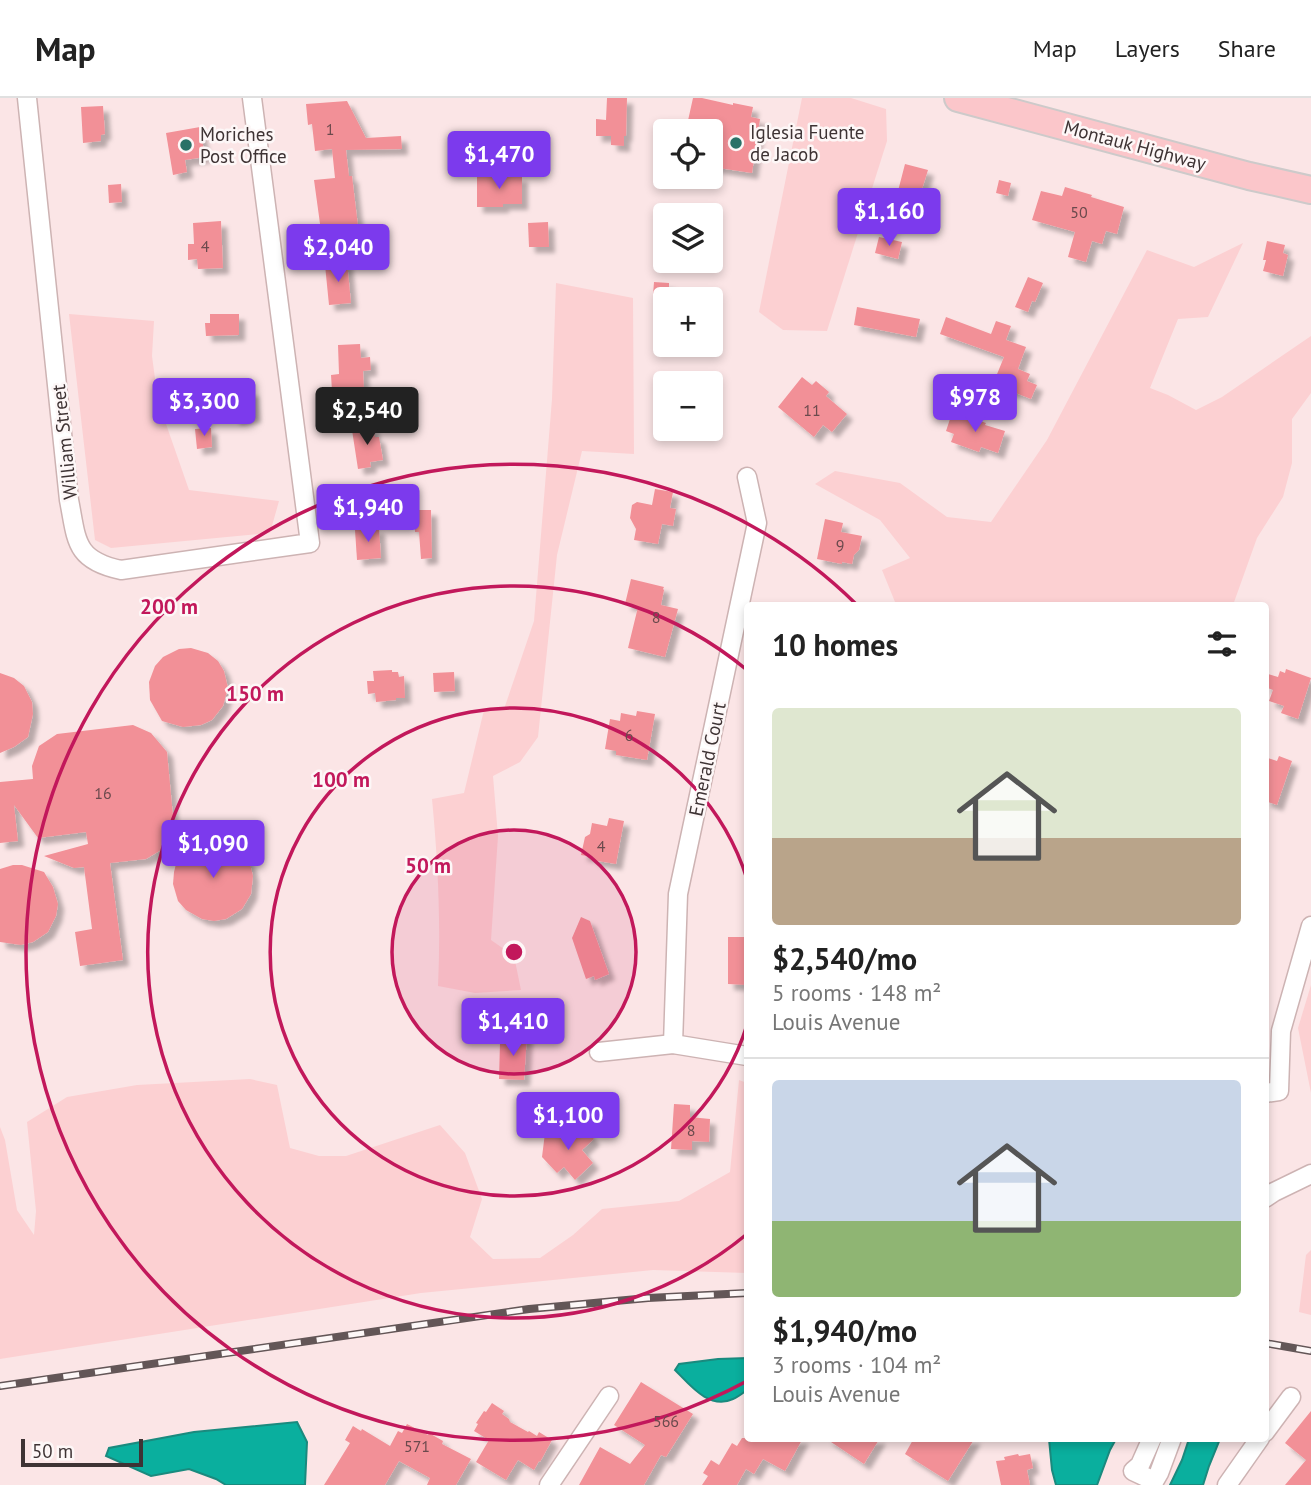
<!DOCTYPE html>
<html lang="en">
<head>
<meta charset="utf-8">
<style>
  :root { --surface:#fff; --page:#f2f2f2; --text:#222; --muted:#767676; --line:#e0e0e0; --accent:#7c3aed }
  body { margin:0; font-family:"PT Sans",sans-serif; background:var(--page); color:var(--text); height:100vh; display:flex; flex-direction:column; font-size:26px; white-space:nowrap }
  * { box-sizing:border-box; margin:0 }
  p { font-size:23px; color:var(--muted) }
  .icon { flex:none; width:38px; height:38px; fill:none; stroke:currentColor; stroke-width:2; stroke-linecap:round; stroke-linejoin:round }
  .map { position:relative; flex:1; overflow:hidden }
  .panel { position:absolute; left:744px; top:504px; width:525px; height:840px; display:flex; flex-direction:column; background:var(--surface); border-radius:7px; box-shadow:0 4px 10px #0003 }
  .panel>* { flex:none }
  .buttons { position:absolute; left:653px; top:21px; display:grid; gap:14px }
  .buttons a { display:grid; place-items:center; width:70px; height:70px; border-radius:7px; background:var(--surface); box-shadow:0 4px 10px #0003; font-size:35px }
  .scale { position:absolute; left:21px; bottom:18px; width:122px; box-sizing:border-box; padding-left:7px; border:4px solid #3e3334; border-top:0; font-size:19px; line-height:24px; white-space:nowrap; color:#3e3334; -webkit-text-stroke:5px #fdf7f7; paint-order:stroke }
  .price { position:absolute; translate:-50% -60px; padding:0 16px; border-radius:7px; background:var(--accent); color:#fff; font-size:23px; line-height:46px; filter:drop-shadow(0 2px 4px #0008) }
  .price::after { content:''; position:absolute; left:50%; top:42px; width:21px; height:16px; margin-left:-10px; background:inherit; clip-path:polygon(0 0,100% 0,50% 100%) }
  .price.current { background:#222; color:#fff }
  ul { padding:0; list-style:none }
  li { display:grid; align-content:center; gap:14px; height:371px; padding:0 28px }
  li+li { border-top:2px solid var(--line) }
  li span { display:grid; place-items:center; height:217px; border-radius:7px; color:#555 }
  li>.icon { margin-inline-start:auto }
  span .icon { width:126px; height:126px; fill:#fffc; stroke-width:1 }
  li b { font-size:30px }
  h2 { display:flex; justify-content:space-between; align-items:center; height:84px; padding:0 28px; font-size:30px }
  header { display:flex; align-items:center; gap:42px; box-sizing:border-box; height:98px; padding:0 35px; background:var(--surface); border-bottom:2px solid var(--line) }
  header strong { font-size:33px }
  nav { display:flex; gap:38px; margin-inline-start:auto; font-size:24px }
  .map>svg:first-child { display:block }
</style>
</head>
<body>
<header>
<strong>Map</strong>
<nav><a>Map</a><a>Layers</a><a>Share</a></nav>
</header>
<div class="map">
<svg width="1311" height="1387" viewBox="0 0 1311 1387">
  <defs>
    <filter id="shadow"><feDropShadow dx="6" dy="6" stdDeviation="2" flood-color="#0004"/></filter>
  </defs>
  <rect width="100%" height="100%" fill="#fbe5e6"/>
  <g fill="#fcd0d2">
    <polygon points="802,0 851,0 886,11 887,43 827,233 783,232 759,214"/>
    <polygon points="1243,145 1208,219 1178,221 1150,290 1168,297 1196,312 1222,299 1311,238 1311,295 1292,321 1292,365 1283,399 1257,440 1233,507 903,508 895,504 882,472 910,460 880,422 815,386 835,373 900,385 947,419 991,424 1047,342 1147,152 1194,169"/>
    <path d="M 556,185 L 633,200 L 634,356 L 582,353 L 557,457 L 538,639 L 520,664 L 493,678 L 498,738 L 491,842 L 514,858 L 521,892 L 475,895 L 438,888 C 441,826 438,763 432,701 L 464,695 L 484,612 L 504,611 L 534,523 L 552,301 Z"/>
    <polygon points="69,216 154,223 152,258 158,303 189,392 279,403 270,435 111,450 95,442"/>
    <polygon points="1311,887 1311,995 1298,930"/>
    <polygon points="250,981 277,987 290,1050 319,1058 346,1058 440,1027 465,1055 482,1101 470,1139 493,1161 540,1160 573,1137 602,1111 679,1103 730,1074 739,982 747,985 747,1175 653,1172 421,1195 0,1261 0,1029 5,1042 17,1112 34,1137 36,1113 27,1024 67,999 137,987"/>
    <polygon points="1311,1152 1311,1217 1299,1214 1306,1157"/>
  </g>
  <g fill="#0aaf9e" stroke="#1a8a7e" stroke-width="2">
    <path d="M 747,1260 L 747,1292 C 743,1295 738,1299 733,1301 C 709,1312 690,1287 675,1272 L 679,1266 L 718,1261 Z"/>
    <polygon points="297,1324 307,1344 305,1387 226,1387 216,1381 189,1371 151,1378 106,1358 109,1350 194,1334"/>
    <polygon points="1049,1341 1116,1341 1110,1352 1097,1387 1056,1387 1052,1372"/>
    <polygon points="1189,1341 1220,1341 1209,1368 1203,1387 1170,1387 1182,1362"/>
  </g>
  <g fill="#f29097" filter="url(#shadow)">
    <polygon points="607,0 627,0 626,38 624,38 624,48 611,47 611,38 596,38 596,21 606,22"/>
    <polygon points="693,0 702,0 733,7 733,5 753,9 751,19 760,21 752,75 712,69 716,45 710,44 710,33 693,33 694,29 687,27"/>
    <polygon points="347,3 366,40 401,38 402,51 346,52 349,78 352,78 358,128 321,133 314,82 335,80 332,51 315,53 312,26 308,27 306,6"/>
    <polygon points="103,8 105,36 101,37 101,43 83,45 81,9"/>
    <polygon points="200,29 205,59 185,62 187,74 173,77 166,35"/>
    <polygon points="905,66 928,72 917,107 899,102 901,94 898,93"/>
    <polygon points="477,78 522,78 522,106 503,106 503,109 477,109"/>
    <polygon points="999,82 1011,85 1008,98 996,95"/>
    <polygon points="121,86 122,104 109,105 108,87"/>
    <polygon points="1065,89 1092,97 1091,99 1124,109 1117,136 1106,133 1102,146 1092,143 1086,164 1068,159 1075,134 1032,122 1041,93 1062,98"/>
    <polygon points="221,123 223,170 198,171 197,161 188,162 188,146 194,146 193,125"/>
    <polygon points="548,124 549,149 529,149 528,125"/>
    <polygon points="879,139 902,144 898,161 875,155"/>
    <polygon points="1267,143 1285,147 1283,155 1288,157 1283,178 1263,173 1266,162 1263,162"/>
    <polygon points="347,164 351,205 329,207 325,167"/>
    <polygon points="1028,179 1043,185 1035,204 1032,203 1028,214 1015,209"/>
    <polygon points="654,184 669,185 669,198 653,197"/>
    <polygon points="857,209 920,221 916,239 854,227"/>
    <polygon points="210,216 239,216 239,237 206,238 205,225 210,225"/>
    <polygon points="946,219 991,236 996,223 1011,228 1006,242 1026,249 1018,271 1030,276 1027,283 1037,287 1031,301 993,286 1004,259 940,236"/>
    <polygon points="360,246 361,260 370,259 371,272 363,273 364,291 332,293 331,277 339,276 338,247"/>
    <polygon points="802,279 812,287 816,283 829,294 826,298 847,316 832,334 823,327 814,339 778,309"/>
    <polygon points="253,292 255,319 234,321 232,294"/>
    <polygon points="960,316 986,325 985,327 1005,333 998,355 981,349 979,354 951,344 954,336 946,333 951,318 959,320"/>
    <polygon points="373,329 375,339 379,339 383,362 370,364 371,369 358,371 352,332"/>
    <polygon points="211,330 212,349 197,351 195,331"/>
    <polygon points="655,391 673,394 670,410 676,411 673,428 662,426 658,446 634,442 636,431 630,420 632,407 637,404 652,407"/>
    <polygon points="411,412 431,412 432,460 421,461 419,434 415,434 415,430 411,430"/>
    <polygon points="825,421 843,425 841,434 862,438 859,452 854,457 852,466 842,464 842,466 817,461"/>
    <polygon points="379,430 381,460 357,462 355,432"/>
    <polygon points="631,481 664,489 663,491 664,492 661,507 678,511 665,559 628,550 638,509 625,506"/>
    <polygon points="191,550 208,555 218,563 224,573 228,590 223,608 212,622 201,627 183,629 162,623 150,602 149,584 155,568 163,559 179,551"/>
    <polygon points="1286,571 1311,580 1298,621 1281,615 1284,608 1269,603 1273,592 1265,589 1268,576 1278,579 1280,573 1285,575"/>
    <polygon points="392,572 392,574 398,574 399,579 404,578 405,600 396,600 396,602 376,604 375,595 368,596 367,583 374,583 373,573"/>
    <polygon points="454,574 455,593 434,594 433,575"/>
    <polygon points="0,575 14,580 24,588 32,604 33,616 28,639 14,649 0,655"/>
    <polygon points="637,613 655,616 647,662 616,657 616,653 605,651 610,621 620,623 621,615 636,618"/>
    <polygon points="133,627 151,635 167,654 174,729 166,749 146,761 110,765 123,862 80,868 75,834 92,831 84,769 74,770 44,758 88,746 86,734 38,740 14,707 18,743 0,745 0,684 33,681 32,668 39,648 57,636"/>
    <polygon points="1279,658 1292,663 1277,707 1265,703 1265,659 1277,663"/>
    <polygon points="609,720 624,723 616,766 592,762 593,759 581,757 585,739 590,736 592,725 607,728"/>
    <polygon points="211,742 229,745 239,752 250,766 253,778 251,796 242,811 226,821 214,823 202,821 186,812 178,803 173,786 174,774 178,758 193,747"/>
    <polygon points="13,767 22,767 44,774 53,789 58,806 56,818 48,834 33,844 21,847 0,844 0,771"/>
    <polygon points="581,819 590,823 609,876 595,882 594,878 586,881 572,840"/>
    <polygon points="728,839 747,839 747,887 728,886"/>
    <polygon points="509,936 527,937 524,982 499,981 500,945 508,945"/>
    <polygon points="674,1006 690,1007 690,1019 710,1021 709,1044 692,1043 692,1052 671,1051"/>
    <polygon points="582,1027 594,1041 582,1052 593,1065 575,1082 564,1069 557,1075 542,1059 545,1035 569,1037"/>
    <polygon points="641,1284 693,1316 666,1359 661,1357 644,1387 579,1387 600,1349 630,1366 645,1347 614,1327"/>
    <polygon points="492,1305 504,1313 502,1316 509,1321 510,1324 528,1334 529,1333 537,1338 539,1334 552,1342 540,1364 539,1363 534,1372 518,1362 506,1382 476,1364 489,1342 474,1333 478,1326 476,1325 484,1313 486,1314"/>
    <polygon points="1311,1313 1311,1387 1285,1387 1306,1362 1285,1345"/>
    <polygon points="407,1326 428,1337 429,1335 443,1343 442,1346 471,1361 456,1387 427,1387 430,1380 399,1363 385,1387 324,1387 350,1345 345,1342 353,1328 361,1333 362,1331 390,1348 398,1333 402,1335"/>
    <polygon points="742,1340 803,1340 785,1373 763,1361 754,1376 746,1371 737,1387 702,1387 708,1378 703,1375 711,1362 719,1367 732,1345 737,1348"/>
    <polygon points="825,1340 880,1340 864,1366"/>
    <polygon points="914,1340 975,1340 948,1383 905,1356"/>
    <polygon points="1018,1356 1019,1358 1030,1356 1033,1370 1027,1372 1030,1387 1001,1387 996,1363 1005,1362 1004,1359"/>
  </g>
  <g fill="none" stroke-linecap="round" stroke-linejoin="round">
    <g stroke="#cdb3b3" stroke-width="21">
      <g id="street">
        <path d="M 27,0 L 69,402 C 77,442 74,462 121,472 L 310,445 L 252,0"/>
        <polyline points="673,946 678,796 757,425 747,379"/>
        <polyline points="599,954 673,946 747,958"/>
        <polyline points="1265,995 1279,993 1281,933 1311,828"/>
        <polyline points="1265,1100 1274,1094 1311,1076"/>
        <polyline points="1265,1334 1291,1299"/>
        <polyline points="1152,1340 1140,1367 1133,1373 1154,1383"/>
        <polyline points="549,1387 609,1298"/>
        <polyline points="1152,1387 1159,1375 1172,1340"/>
        <polyline points="1227,1387 1260,1340"/>
      </g>
    </g>
    <g stroke="#cdcaca" stroke-width="30">
      <polyline id="primary" points="958,0 1249,78 1311,92"/>
    </g>
    <use href="#street" stroke="#fff" stroke-width="18"/>
    <use href="#primary" stroke="#fbc6ca" stroke-width="26"/>
    <g stroke="#635657" stroke-width="8">
      <g id="rail">
        <polyline points="1265,1245 1311,1253"/>
        <polyline points="0,1288 529,1211 648,1200 747,1195"/>
      </g>
    </g>
    <use href="#rail" stroke="#fdf7f7" stroke-width="5" stroke-dasharray="16" stroke-linecap="butt"/>
  </g>
  <circle cx="514" cy="854" r="122" fill="#c2185b" fill-opacity=".12"/>
  <g fill="none" stroke="#c2185b" stroke-width="3.5">
    <circle cx="514" cy="854" r="122"/>
    <path d="M747 927A244 244 0 1 1 747 781"/>
    <path d="M747 1136A366 366 0 1 1 747 572"/>
    <path d="M747 1283A488 488 0 1 1 856 506"/>
  </g>
  <g fill="#2a7167" stroke="#fdf7f7" stroke-width="2.5">
    <circle cx="736" cy="45" r="7"/>
    <circle cx="186" cy="47" r="7"/>
  </g>
  <g text-anchor="middle" dominant-baseline="central" stroke-width="5" stroke-linejoin="round" paint-order="stroke">
    <g font-size="16" fill="#6b4a4d">
      <text x="330" y="31">1</text>
      <text x="1079" y="114">50</text>
      <text x="205" y="148">4</text>
      <text x="812" y="312">11</text>
      <text x="840" y="447">9</text>
      <text x="656" y="519">8</text>
      <text x="629" y="637">6</text>
      <text x="103" y="695">16</text>
      <text x="601" y="748">4</text>
      <text x="691" y="1032">8</text>
      <text x="666" y="1323">566</text>
      <text x="417" y="1348">571</text>
    </g>
    <g font-size="19" fill="#3e3334" stroke="#fdf7f7" text-anchor="start">
      <text x="750" y="34">Iglesia Fuente<tspan x="750" dy="22">de Jacob</tspan></text>
      <text x="200" y="36">Moriches<tspan x="200" dy="22">Post Office</tspan></text>
    </g>
    <g font-size="19" fill="#3e3334" stroke="#fdf7f7">
      <text transform="translate(1135 47) rotate(15)">Montauk Highway</text>
      <text transform="translate(64 344) rotate(-96)">William Street</text>
      <text transform="translate(707 661) rotate(-78)">Emerald Court</text>
    </g>
  </g>
  <circle cx="514" cy="854" r="10" fill="#c2185b" stroke="#fdf7f7" stroke-width="3.5"/>
  <g font-size="21" text-anchor="middle" font-weight="bold" fill="#c2185b" stroke="#fdf7f7" stroke-width="5" stroke-linejoin="round" paint-order="stroke">
    <text x="169" y="516">200 m</text>
    <text x="255" y="603">150 m</text>
    <text x="341" y="689">100 m</text>
    <text x="428" y="775">50 m</text>
  </g>
</svg>
<div class="buttons">
<a><svg class="icon" aria-label="locate" viewBox="0 0 24 24"><circle cx="12" cy="12" r="6"/><path d="M12 2v4M12 18v4M2 12h4M18 12h4"/></svg></a>
<a><svg class="icon" aria-label="layers" viewBox="0 0 24 24"><path d="M12 4l9 5-9 5-9-5zM3 14l9 5 9-5"/></svg></a>
<a>+</a>
<a>−</a>
</div>
<div class="scale">50 m</div>
<b class="price" style="left:499px;top:93px">$1,470</b>
<b class="price" style="left:889px;top:150px">$1,160</b>
<b class="price" style="left:338px;top:186px">$2,040</b>
<b class="price" style="left:975px;top:336px">$978</b>
<b class="price" style="left:204px;top:340px">$3,300</b>
<b class="price current" style="left:367px;top:349px">$2,540</b>
<b class="price" style="left:368px;top:446px">$1,940</b>
<b class="price" style="left:213px;top:782px">$1,090</b>
<b class="price" style="left:513px;top:960px">$1,410</b>
<b class="price" style="left:568px;top:1054px">$1,100</b>
<section class="panel">
<h2>10 homes<svg class="icon" aria-label="filters" viewBox="0 0 24 24"><path d="M4 7h16M4 17h16"/><circle cx="9" cy="7" r="2"/><circle cx="15" cy="17" r="2"/></svg></h2>
<ul>
<li><span style="background:linear-gradient(#dfe7d0 60%,#b9a48a 0)"><svg class="icon" aria-label="home" viewBox="0 0 24 24"><path d="M3 11l9-7 9 7M6 9v11h12V9"/></svg></span><div><b>$2,540/mo</b><p>5 rooms · 148 m²</p><p>Louis Avenue</p></div></li>
<li><span style="background:linear-gradient(#c9d6e8 65%,#8fb573 0)"><svg class="icon" aria-label="home" viewBox="0 0 24 24"><path d="M3 11l9-7 9 7M6 9v11h12V9"/></svg></span><div><b>$1,940/mo</b><p>3 rooms · 104 m²</p><p>Louis Avenue</p></div></li>
</ul>
</section>
</div>
</body>
</html>
